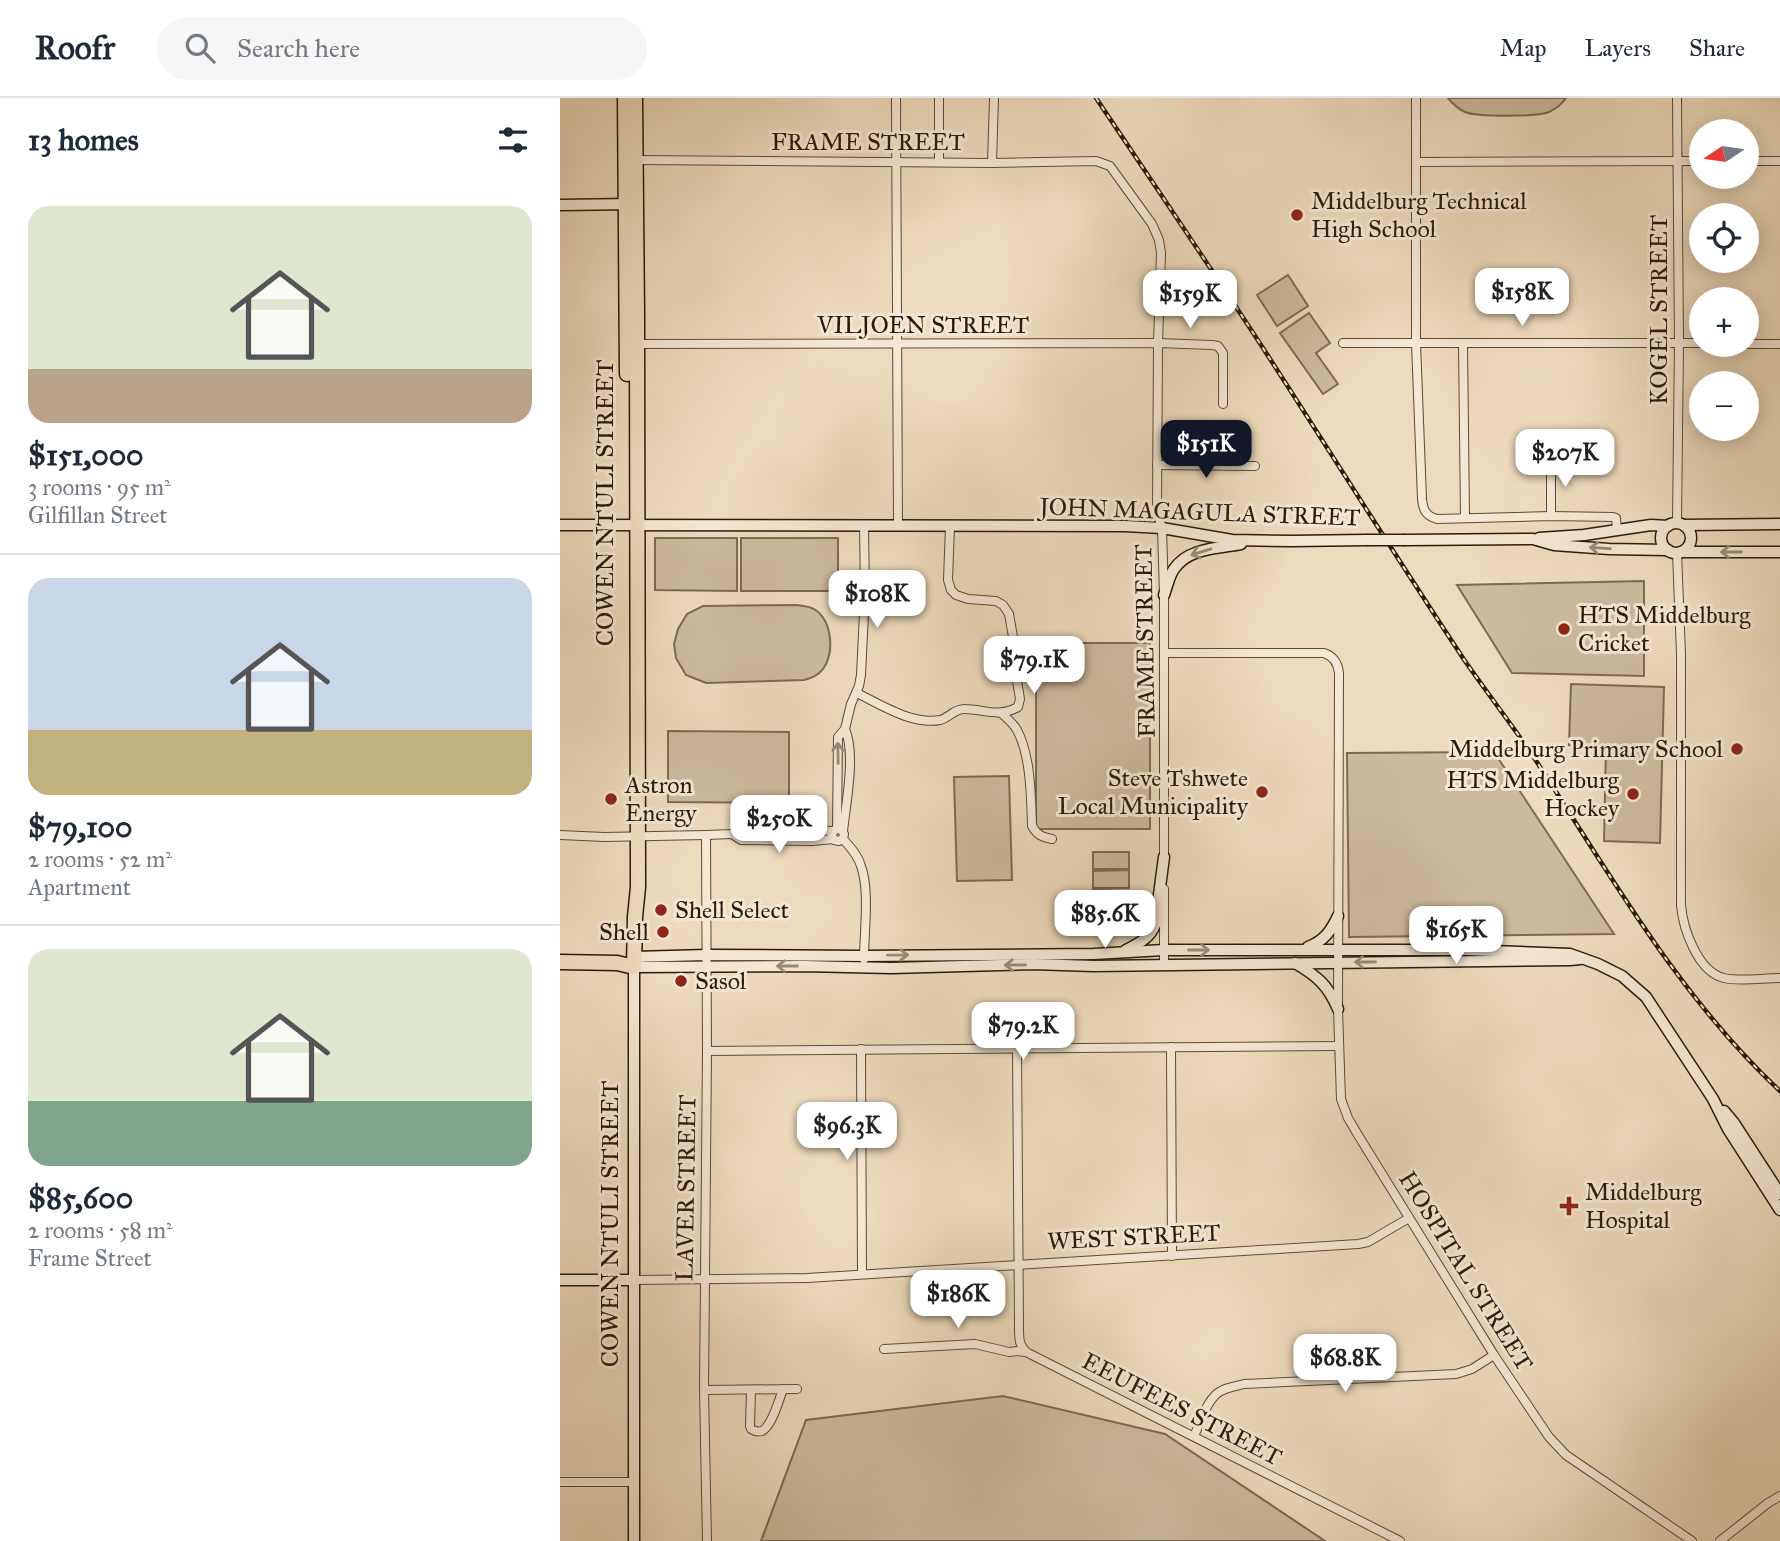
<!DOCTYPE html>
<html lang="en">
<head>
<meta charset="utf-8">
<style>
  :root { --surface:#fff; --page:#f6f6f7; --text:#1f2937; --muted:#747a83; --line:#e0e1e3; --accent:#111827 }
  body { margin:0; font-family:"IM FELL Great Primer",serif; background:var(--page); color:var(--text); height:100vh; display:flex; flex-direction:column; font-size:26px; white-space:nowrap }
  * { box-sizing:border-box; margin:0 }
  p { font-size:23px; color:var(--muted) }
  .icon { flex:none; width:38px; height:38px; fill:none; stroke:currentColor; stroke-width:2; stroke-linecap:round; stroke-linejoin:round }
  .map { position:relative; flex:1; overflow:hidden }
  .sheet { display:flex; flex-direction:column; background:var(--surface); width:560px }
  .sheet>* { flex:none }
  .needle { width:46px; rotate:257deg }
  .fabs { position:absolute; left:1129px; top:21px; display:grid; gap:14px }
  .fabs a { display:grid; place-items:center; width:70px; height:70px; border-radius:50%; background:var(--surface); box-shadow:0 4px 18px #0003; font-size:35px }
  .price { position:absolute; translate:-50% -60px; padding:0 16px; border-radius:14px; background:#fff; color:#222; font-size:23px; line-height:46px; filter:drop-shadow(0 2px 4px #0008) }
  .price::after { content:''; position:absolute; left:50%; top:42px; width:21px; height:16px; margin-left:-10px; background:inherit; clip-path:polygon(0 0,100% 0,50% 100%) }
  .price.active { background:var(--accent); color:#fff }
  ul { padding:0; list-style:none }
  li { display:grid; align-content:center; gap:14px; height:371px; padding:0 28px }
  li+li { border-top:2px solid var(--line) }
  li span { display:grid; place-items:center; height:217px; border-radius:21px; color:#555 }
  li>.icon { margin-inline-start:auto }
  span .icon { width:126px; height:126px; fill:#fffc; stroke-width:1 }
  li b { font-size:30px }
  h2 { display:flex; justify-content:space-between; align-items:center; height:84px; padding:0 28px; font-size:30px }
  header { display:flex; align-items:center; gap:42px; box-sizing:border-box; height:98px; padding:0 35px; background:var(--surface); border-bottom:2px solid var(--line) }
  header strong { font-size:33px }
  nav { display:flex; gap:38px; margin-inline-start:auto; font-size:24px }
  .search { width:490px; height:63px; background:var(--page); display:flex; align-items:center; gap:18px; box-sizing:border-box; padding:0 24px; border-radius:38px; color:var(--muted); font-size:26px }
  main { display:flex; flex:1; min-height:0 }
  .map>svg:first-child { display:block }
</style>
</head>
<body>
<header>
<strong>Roofr</strong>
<div class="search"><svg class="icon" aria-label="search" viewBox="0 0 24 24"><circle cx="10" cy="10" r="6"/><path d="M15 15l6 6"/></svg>Search here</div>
<nav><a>Map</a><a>Layers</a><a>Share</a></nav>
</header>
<main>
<section class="sheet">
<h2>13 homes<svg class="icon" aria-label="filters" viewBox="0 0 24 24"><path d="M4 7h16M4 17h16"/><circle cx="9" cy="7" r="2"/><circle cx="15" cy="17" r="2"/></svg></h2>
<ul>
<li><span style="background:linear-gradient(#dfe7d0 75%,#b9a48a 0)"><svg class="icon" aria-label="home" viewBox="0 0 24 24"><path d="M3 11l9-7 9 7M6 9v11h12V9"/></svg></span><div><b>$151,000</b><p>3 rooms · 95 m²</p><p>Gilfillan Street</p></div></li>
<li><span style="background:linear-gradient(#c9d6e8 70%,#c2b280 0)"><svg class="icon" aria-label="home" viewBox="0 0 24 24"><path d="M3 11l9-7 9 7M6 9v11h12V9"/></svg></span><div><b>$79,100</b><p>2 rooms · 52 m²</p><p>Apartment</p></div></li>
<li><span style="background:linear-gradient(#dfe7d0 70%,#7fa58c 0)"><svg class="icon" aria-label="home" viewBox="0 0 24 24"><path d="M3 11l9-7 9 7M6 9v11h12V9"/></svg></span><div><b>$85,600</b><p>2 rooms · 58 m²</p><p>Frame Street</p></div></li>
</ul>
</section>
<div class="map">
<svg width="1220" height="1443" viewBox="0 0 1220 1443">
  <rect width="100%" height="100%" fill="#eedabc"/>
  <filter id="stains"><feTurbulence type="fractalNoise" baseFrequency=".00286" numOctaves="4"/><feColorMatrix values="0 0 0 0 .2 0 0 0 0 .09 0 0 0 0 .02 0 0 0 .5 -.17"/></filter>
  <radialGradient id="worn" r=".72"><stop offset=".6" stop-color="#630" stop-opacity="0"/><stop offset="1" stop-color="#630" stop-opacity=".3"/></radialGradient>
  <g fill="#cdba9d" stroke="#7c6b52" stroke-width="2">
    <path d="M 888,0 L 1006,0 C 1001,7 996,11 989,14 C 977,19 917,19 905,14 C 898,11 893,6 888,0 Z"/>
    <polygon points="728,177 748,208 717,228 697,197"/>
    <polygon points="749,215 770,245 756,255 778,286 763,296 720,235"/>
    <polygon points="95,440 177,440 177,493 95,492"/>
    <rect x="181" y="440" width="97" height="53"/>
    <polygon points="1084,483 1084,578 952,575 897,487"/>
    <path d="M 237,507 C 242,508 249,508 254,511 C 272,522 275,554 263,571 C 258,578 251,580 244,582 L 146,585 L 126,577 L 116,560 L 114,546 L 118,531 L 127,516 L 143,508 Z"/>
    <rect x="476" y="545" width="114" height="186"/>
    <polygon points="1011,586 1104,589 1100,745 1044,743 1046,649 1009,647"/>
    <polygon points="108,633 229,634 229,705 108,704"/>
    <polygon points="934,654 1054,836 789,839 787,655"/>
    <polygon points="449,678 452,782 397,783 394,679"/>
    <rect x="533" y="754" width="36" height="17"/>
    <polygon points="569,772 569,790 533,790 533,773"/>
    <polygon points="533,792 569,793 569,810 533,810"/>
    <rect x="533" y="812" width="36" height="15"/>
    <polygon points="443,1298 605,1336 765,1443 201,1443 246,1322"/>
  </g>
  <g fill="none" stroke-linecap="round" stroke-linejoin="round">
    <g stroke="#5b4c35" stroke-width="10">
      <g id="street">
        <polyline points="336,0 338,428"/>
        <polyline points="379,0 379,64"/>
        <path d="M 856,0 L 856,245 L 862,401 C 863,412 866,418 877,421 L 991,418 L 1053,419 L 1056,420 L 1057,432"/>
        <polyline points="72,62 432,65 536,63 550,68 558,79 592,126 599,142 601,155 598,245 597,414 602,430 604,497 604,764"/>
        <polyline points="1186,63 1220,63"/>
        <polyline points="856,64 1141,63"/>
        <polyline points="432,65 434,0"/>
        <polyline points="783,245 1141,245"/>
        <polyline points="903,245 905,420"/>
        <polyline points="74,246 598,245 652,247 658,248 663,255 663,306"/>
        <polyline points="1186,246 1220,246"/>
        <polyline points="597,367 695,368"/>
        <polyline points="991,418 991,370 996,365 1009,357"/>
        <polyline points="1117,425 1119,245 1117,0"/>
        <path d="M 1117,455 L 1121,556 L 1121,807 C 1123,831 1138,874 1164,880 C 1181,884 1202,880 1220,880"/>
        <path d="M 605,555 L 764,555 C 773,558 778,565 779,575 L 778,911 L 781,1001 L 788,1020 L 798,1037 L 934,1257 L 989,1339 L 1006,1357 L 1132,1443"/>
        <path d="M 297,595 C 321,607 352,627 380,622 C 389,620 394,611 404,611 C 424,611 438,620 458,609 L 460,601 L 454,564 L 453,539 L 449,516 L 443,507 L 436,503 L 408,501 L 396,497 L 391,492 L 388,482 L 390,428"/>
        <path d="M 441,615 C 447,620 453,625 457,632 C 471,658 471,699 472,728 C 477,737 482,739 492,741"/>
        <polyline points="277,731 282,732 284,736 283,741 279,743 274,742 272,738 273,733 277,731 278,639 285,631 291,606 299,588 301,577 305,495 304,428"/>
        <path d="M 283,733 C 286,705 296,656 285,631"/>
        <polyline points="172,736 181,742 252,743 273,741"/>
        <polyline points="0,737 44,739 146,737 172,736 183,730 273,733"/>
        <polyline points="146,737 147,953 144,1292 147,1443"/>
        <path d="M 283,741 C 290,749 298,757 301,768 C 310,793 304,834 304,861"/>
        <polyline points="604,791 604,866"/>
        <polyline points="611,949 612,1158"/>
        <path d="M 457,950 L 459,1230 C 459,1242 459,1248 468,1255 L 840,1443"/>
        <polyline points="301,951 302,1176"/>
        <polyline points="147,953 779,948"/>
        <polyline points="73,1182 247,1180 798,1146 808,1144 849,1120"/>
        <polyline points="324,1251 415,1246 449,1254 458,1253 465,1254"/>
        <polyline points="144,1292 237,1291"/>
        <path d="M 191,1292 L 190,1328 L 191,1331 C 194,1333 198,1334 202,1333 C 212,1328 219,1302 223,1291"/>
        <path d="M 634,1338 C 641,1324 647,1300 661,1293 C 668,1289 677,1288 684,1286 L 896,1276 L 912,1271 L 934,1257"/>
        <polyline points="0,1384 74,1384"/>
        <polyline points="1160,1443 1208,1405 1220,1398"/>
      </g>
    </g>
    <g stroke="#2a1c08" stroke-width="13">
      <g id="secondary">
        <polyline points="0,107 73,106"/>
        <circle cx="1116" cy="440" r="15"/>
        <polyline points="0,427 565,428 602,430 672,442 731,443 807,442"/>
        <polyline points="1124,427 1220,426"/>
        <polyline points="979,440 1024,437 1091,427 1108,428"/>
        <polyline points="845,442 973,441 994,447 1049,451 1108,452"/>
        <polyline points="1122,454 1220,454"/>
        <path d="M 604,497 C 607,489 609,478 614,471 C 628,450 659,450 681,446"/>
        <path d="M 748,849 C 764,843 771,833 778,818"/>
        <path d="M 566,852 C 579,845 589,841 595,827 L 604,759"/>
        <polyline points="74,859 147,857 304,858 534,856 604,852 907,852 1010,856 1038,866 1062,878 1086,899 1153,1001 1168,1031 1220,1112"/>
        <path d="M 735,865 C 757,878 768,887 778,911"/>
        <polyline points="1164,1013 1174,1025 1220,1096"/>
        <polyline points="0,1182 73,1182"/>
        <polyline points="74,1443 74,869 244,868 331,870 472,866 534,868 1010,862 1020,861"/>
      </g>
    </g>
    <g stroke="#2a1c08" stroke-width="17">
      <g id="highway">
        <polyline points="65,0 67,276"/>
        <polyline points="0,864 57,865 74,869 75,819 78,789 77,218 75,0"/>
      </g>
    </g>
    <use href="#street" stroke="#f4e7d3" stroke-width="8"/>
    <use href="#secondary" stroke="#f4e7d3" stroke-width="10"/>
    <use href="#highway" stroke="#eedabc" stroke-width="14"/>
    <g stroke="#2a1c08" stroke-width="4.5">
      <path id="rail" d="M 536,0 C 591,82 647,164 701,247 C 769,352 836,459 905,563 C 926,593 948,622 969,652 C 1046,769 1116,896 1220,993"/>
    </g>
    <use href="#rail" stroke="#f4e7d3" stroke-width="2" stroke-dasharray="5" stroke-linecap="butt"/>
    <g stroke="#2a1c08" stroke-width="13" stroke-linecap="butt">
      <polyline id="secondary-bridge" points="807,442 845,442"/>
    </g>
    <use href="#secondary-bridge" stroke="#f4e7d3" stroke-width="10"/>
  </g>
  <defs><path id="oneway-shaft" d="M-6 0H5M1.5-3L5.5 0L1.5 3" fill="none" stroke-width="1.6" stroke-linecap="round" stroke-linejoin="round" transform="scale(1.75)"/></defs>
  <g stroke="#998c78">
    <use href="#oneway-shaft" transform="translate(1040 450) rotate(-176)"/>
    <use href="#oneway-shaft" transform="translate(641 454) rotate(163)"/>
    <use href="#oneway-shaft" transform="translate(1171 454) rotate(-180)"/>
    <use href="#oneway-shaft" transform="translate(278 655) rotate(-91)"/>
    <use href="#oneway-shaft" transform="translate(639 852)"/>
    <use href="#oneway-shaft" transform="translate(338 857) rotate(-1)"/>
    <use href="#oneway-shaft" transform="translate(805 864) rotate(180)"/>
    <use href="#oneway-shaft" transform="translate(455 867) rotate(179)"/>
    <use href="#oneway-shaft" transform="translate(227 868) rotate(180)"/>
  </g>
  <g fill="#8f2418" stroke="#f4e7d3" stroke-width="2.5">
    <circle cx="737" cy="117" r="7"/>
    <circle cx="1004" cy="531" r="7"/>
    <circle cx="1177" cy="651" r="7"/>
    <circle cx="702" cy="694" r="7"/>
    <circle cx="1073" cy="696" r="7"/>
    <circle cx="51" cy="701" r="7"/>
    <circle cx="101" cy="812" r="7"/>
    <circle cx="103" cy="834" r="7"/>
    <circle cx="121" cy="883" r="7"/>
    <path d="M1005.5 1097.5h7v7h7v7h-7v7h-7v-7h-7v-7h7z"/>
  </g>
  <g text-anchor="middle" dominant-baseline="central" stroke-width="6" stroke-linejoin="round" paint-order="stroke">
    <g font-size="24" fill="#2a1c08" stroke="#f4e7d3">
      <text x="308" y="44">FRAME STREET</text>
      <text transform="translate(1099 212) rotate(-90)">KOGEL STREET</text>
      <text x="363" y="227">VILJOEN STREET</text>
      <text transform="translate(45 405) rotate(-90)">COWEN NTULI STREET</text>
      <text transform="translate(640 414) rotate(2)">JOHN MAGAGULA STREET</text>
      <text transform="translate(585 543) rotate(-91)">FRAME STREET</text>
      <text transform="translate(126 1090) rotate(-89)">LAVER STREET</text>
      <text transform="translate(50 1126) rotate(-90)">COWEN NTULI STREET</text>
      <text transform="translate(574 1139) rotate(-3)">WEST STREET</text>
      <text transform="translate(906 1173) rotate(58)">HOSPITAL STREET</text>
      <text transform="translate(622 1311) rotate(27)">EEUFEES STREET</text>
    </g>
    <g font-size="24" fill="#2a1c08" stroke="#f4e7d3" text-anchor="start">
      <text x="751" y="103">Middelburg Technical<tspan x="751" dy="28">High School</tspan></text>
      <text x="1018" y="517">HTS Middelburg<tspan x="1018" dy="28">Cricket</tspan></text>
      <text x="1163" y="651" text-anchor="end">Middelburg Primary School</text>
      <text x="688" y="680" text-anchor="end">Steve Tshwete<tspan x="688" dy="28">Local Municipality</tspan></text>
      <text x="1059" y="682" text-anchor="end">HTS Middelburg<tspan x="1059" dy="28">Hockey</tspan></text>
      <text x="65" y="687">Astron<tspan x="65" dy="28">Energy</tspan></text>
      <text x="115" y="812">Shell Select</text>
      <text x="89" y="834" text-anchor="end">Shell</text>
      <text x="135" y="883">Sasol</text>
      <text x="1025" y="1094">Middelburg<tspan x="1025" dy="28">Hospital</tspan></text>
    </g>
  </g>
  <rect width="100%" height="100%" filter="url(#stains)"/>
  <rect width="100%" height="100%" fill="url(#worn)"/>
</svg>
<div class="fabs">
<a><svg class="needle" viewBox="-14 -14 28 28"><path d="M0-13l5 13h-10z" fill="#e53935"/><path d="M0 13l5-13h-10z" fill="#747a83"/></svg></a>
<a><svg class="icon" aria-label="locate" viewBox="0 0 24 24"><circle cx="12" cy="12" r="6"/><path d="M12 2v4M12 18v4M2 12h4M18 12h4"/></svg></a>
<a>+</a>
<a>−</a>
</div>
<b class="price" style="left:962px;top:230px">$158K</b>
<b class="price" style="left:630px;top:232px">$159K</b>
<b class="price active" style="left:646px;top:382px">$151K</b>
<b class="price" style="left:1005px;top:391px">$207K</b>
<b class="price" style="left:317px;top:532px">$108K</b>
<b class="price" style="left:474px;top:598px">$79.1K</b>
<b class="price" style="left:219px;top:757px">$250K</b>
<b class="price" style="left:545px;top:852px">$85.6K</b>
<b class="price" style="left:896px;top:868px">$165K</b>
<b class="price" style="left:463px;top:964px">$79.2K</b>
<b class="price" style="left:287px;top:1064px">$96.3K</b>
<b class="price" style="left:398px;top:1232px">$186K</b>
<b class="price" style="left:785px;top:1296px">$68.8K</b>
</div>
</main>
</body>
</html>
